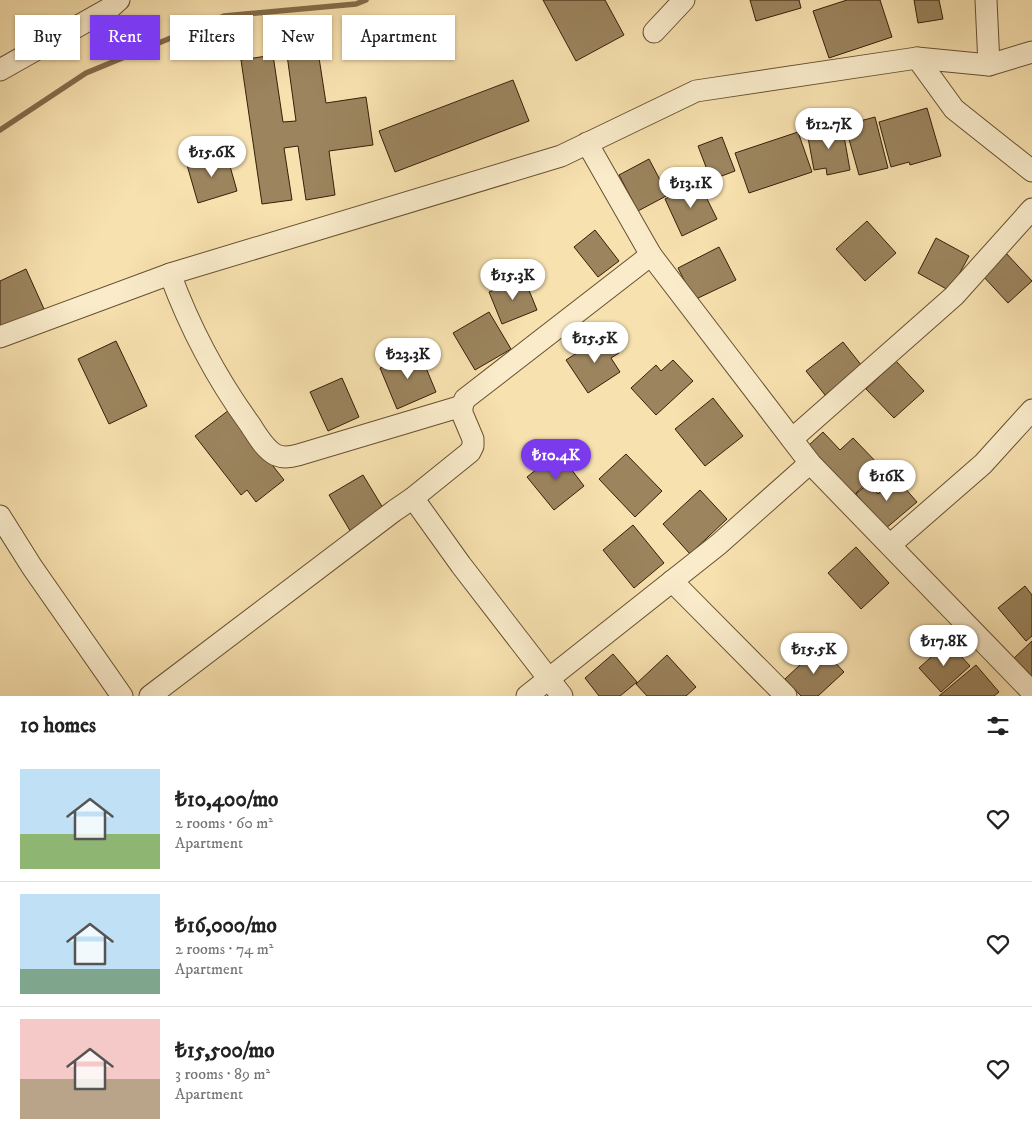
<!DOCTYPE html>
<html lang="en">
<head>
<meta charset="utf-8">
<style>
  :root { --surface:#fff; --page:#f2f2f2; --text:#222; --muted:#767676; --line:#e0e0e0; --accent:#7c3aed }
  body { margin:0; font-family:"IM FELL DW Pica",serif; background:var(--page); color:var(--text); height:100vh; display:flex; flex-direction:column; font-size:19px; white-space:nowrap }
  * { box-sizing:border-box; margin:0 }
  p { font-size:16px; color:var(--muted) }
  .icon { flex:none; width:28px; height:28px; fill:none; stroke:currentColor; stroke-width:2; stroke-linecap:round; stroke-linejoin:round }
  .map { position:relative; height:696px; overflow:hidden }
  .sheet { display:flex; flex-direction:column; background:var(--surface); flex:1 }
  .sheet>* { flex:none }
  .guide { position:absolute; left:15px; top:15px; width:500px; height:45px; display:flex; gap:10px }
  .price { position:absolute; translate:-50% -42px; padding:0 11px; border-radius:18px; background:#fff; color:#222; font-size:16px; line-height:32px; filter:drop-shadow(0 1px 2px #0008) }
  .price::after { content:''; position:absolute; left:50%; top:30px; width:15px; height:11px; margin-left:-8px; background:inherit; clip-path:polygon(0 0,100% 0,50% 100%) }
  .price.selected { background:var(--accent); color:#fff }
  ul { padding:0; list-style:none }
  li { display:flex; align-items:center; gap:15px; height:125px; padding:0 20px }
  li+li { border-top:1px solid var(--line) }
  li span { display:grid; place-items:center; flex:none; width:140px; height:100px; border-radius:0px; color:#555 }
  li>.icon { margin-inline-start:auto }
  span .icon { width:60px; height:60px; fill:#fffc; stroke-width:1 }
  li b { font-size:21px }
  h2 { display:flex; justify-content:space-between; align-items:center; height:60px; padding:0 20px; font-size:21px }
  .pill { padding:0 18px; border-radius:0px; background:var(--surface); box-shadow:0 1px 4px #0004; font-size:18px; line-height:45px }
  .pill.selected { background:var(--accent); color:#fff }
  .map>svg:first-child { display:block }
</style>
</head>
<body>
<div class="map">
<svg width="1032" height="696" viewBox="0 0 1032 696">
  <rect width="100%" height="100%" fill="#f7e1af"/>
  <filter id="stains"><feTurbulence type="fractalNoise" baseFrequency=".004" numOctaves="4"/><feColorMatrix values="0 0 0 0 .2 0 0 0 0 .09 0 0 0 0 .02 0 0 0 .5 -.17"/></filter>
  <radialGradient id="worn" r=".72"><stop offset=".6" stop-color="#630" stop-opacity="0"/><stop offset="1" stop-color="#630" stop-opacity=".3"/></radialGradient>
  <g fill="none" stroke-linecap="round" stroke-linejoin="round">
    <polyline stroke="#836c4a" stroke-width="5.5" points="0,130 86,73 224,16 356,4 366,0"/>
  </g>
  <g fill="#9b845e" stroke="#371f07">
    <polygon points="543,0 605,0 624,35 576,61"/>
    <polygon points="750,0 799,0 801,8 756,21"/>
    <polygon points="847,0 880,0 892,37 829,58 813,11"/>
    <polygon points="914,0 939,0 943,19 918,23"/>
    <polygon points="318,51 326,103 366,97 373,145 329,151 335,195 306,200 298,146 284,148 292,200 262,204 241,60 273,55 283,122 296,121 287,55"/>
    <polygon points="513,80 529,121 395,172 379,131"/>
    <polygon points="927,108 941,156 910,165 909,162 891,167 879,122"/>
    <polygon points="875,117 888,168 859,175 845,125"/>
    <polygon points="842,125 850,170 827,175 826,168 814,170 807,132"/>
    <polygon points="798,132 812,172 749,193 735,153"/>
    <polygon points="722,137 735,171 711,180 698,146"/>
    <polygon points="226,152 237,191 198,203 187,165"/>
    <polygon points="649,159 668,195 638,211 619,175"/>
    <polygon points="699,183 717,219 682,236 665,199"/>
    <polygon points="867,221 896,253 865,281 836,249"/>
    <polygon points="595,230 619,261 598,277 574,247"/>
    <polygon points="936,238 969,256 950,291 918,273"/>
    <polygon points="719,247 736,280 694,300 678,268"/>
    <polygon points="1005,252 1032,281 1008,303 981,274"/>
    <polygon points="26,269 44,309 0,329 0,281"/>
    <polygon points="524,278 537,310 502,324 489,292"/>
    <polygon points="489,312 511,349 475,370 453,333"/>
    <polygon points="606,334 619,353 611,358 620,372 588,393 566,360"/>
    <polygon points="116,341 147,406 109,424 78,359"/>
    <polygon points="843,342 862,366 825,395 806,371"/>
    <polygon points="419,351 436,392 397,409 380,368"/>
    <polygon points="673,360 693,381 656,415 631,388 656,365 661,371"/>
    <polygon points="896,361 924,391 894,418 866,389"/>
    <polygon points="342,378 359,417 328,431 310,392"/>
    <polygon points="713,398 743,436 705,466 675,429"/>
    <polygon points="229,410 284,480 256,502 247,490 241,495 195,436"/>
    <polygon points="823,432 840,450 853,438 882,468 854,495 808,446"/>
    <polygon points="558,452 584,486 554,510 527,477"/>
    <polygon points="626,454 662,491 635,517 599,479"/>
    <polygon points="363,475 386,513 352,534 329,495"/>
    <polygon points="896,478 917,502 885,529 856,494 869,483 878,494"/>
    <polygon points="700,490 727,519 690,554 663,524"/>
    <polygon points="633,525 664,563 634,588 603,550"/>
    <polygon points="856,547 889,583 861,609 828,573"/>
    <polygon points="1025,586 1032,595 1032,636 1026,641 998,608"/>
    <polygon points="1032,641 1032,682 1011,661"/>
    <polygon points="948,642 970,666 941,692 919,668"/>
    <polygon points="816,650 826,661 830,657 844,672 818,696 801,696 785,679"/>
    <polygon points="613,654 637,682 620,696 599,696 585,678"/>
    <polygon points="667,655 696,687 686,696 647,696 636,684"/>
    <polygon points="976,665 999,692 994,696 939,696"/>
  </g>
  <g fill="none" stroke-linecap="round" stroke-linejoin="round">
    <g stroke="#675031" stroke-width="23">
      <g id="minor">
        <polyline points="986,0 989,65"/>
        <polyline points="654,32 684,0"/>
        <polyline points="917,58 954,109 1032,171"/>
        <polyline points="0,70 110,8 119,0"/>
        <polyline points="587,143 651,255 810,463 1032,692"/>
        <path d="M 170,274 C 190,328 215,376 249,423 C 256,433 264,449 276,455 C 283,458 291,457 298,455 L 462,406"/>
        <polyline points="0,337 170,274 561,156 696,91 917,58 989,65 1032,52"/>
        <polyline points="792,439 954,296 1032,209"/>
        <polyline points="413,498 461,565 562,696"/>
        <polyline points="0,516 32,567 122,696"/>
        <polyline points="890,545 983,464 1032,410"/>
        <polyline points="672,581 786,696"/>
        <polyline points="150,696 394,511 413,498 470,452 473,446 473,439 462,413 462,406 465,399 651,255"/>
        <polyline points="527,696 719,544 810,463"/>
      </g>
    </g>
    <use href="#minor" stroke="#faeccb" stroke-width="21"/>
  </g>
  <rect width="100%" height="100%" filter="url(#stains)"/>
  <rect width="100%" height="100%" fill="url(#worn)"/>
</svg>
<b class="price" style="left:829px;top:150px">₺12.7K</b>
<b class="price" style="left:212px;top:178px">₺15.6K</b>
<b class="price" style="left:691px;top:209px">₺13.1K</b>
<b class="price" style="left:513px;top:301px">₺15.3K</b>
<b class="price" style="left:595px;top:364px">₺15.5K</b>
<b class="price" style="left:408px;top:380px">₺23.3K</b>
<b class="price selected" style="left:556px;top:481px">₺10.4K</b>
<b class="price" style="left:887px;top:502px">₺16K</b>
<b class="price" style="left:944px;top:667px">₺17.8K</b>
<b class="price" style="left:814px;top:675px">₺15.5K</b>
<div class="guide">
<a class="pill">Buy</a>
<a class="pill selected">Rent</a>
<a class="pill">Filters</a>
<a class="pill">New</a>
<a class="pill">Apartment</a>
</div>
</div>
<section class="sheet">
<h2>10 homes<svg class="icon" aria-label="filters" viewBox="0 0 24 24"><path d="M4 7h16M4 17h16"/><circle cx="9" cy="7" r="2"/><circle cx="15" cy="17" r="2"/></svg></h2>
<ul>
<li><span style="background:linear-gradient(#bfe0f5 65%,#8fb573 0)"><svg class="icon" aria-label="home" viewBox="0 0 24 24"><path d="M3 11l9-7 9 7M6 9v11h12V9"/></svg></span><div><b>₺10,400/mo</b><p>2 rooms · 60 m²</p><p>Apartment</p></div><svg class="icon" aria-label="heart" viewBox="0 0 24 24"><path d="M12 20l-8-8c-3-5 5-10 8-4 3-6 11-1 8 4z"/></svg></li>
<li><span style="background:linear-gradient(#bfe0f5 75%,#7fa58c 0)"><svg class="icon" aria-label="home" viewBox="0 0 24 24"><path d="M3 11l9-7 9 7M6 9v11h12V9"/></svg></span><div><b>₺16,000/mo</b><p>2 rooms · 74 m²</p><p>Apartment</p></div><svg class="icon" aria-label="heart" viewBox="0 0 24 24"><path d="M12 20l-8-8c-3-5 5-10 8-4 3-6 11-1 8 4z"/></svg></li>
<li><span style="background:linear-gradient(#f6c9c9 60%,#b9a48a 0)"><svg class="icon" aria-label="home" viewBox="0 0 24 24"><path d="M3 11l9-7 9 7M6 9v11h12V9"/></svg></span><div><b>₺15,500/mo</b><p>3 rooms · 89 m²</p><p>Apartment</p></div><svg class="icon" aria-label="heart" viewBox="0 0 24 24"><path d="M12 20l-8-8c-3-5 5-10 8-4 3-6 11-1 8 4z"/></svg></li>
</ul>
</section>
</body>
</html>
